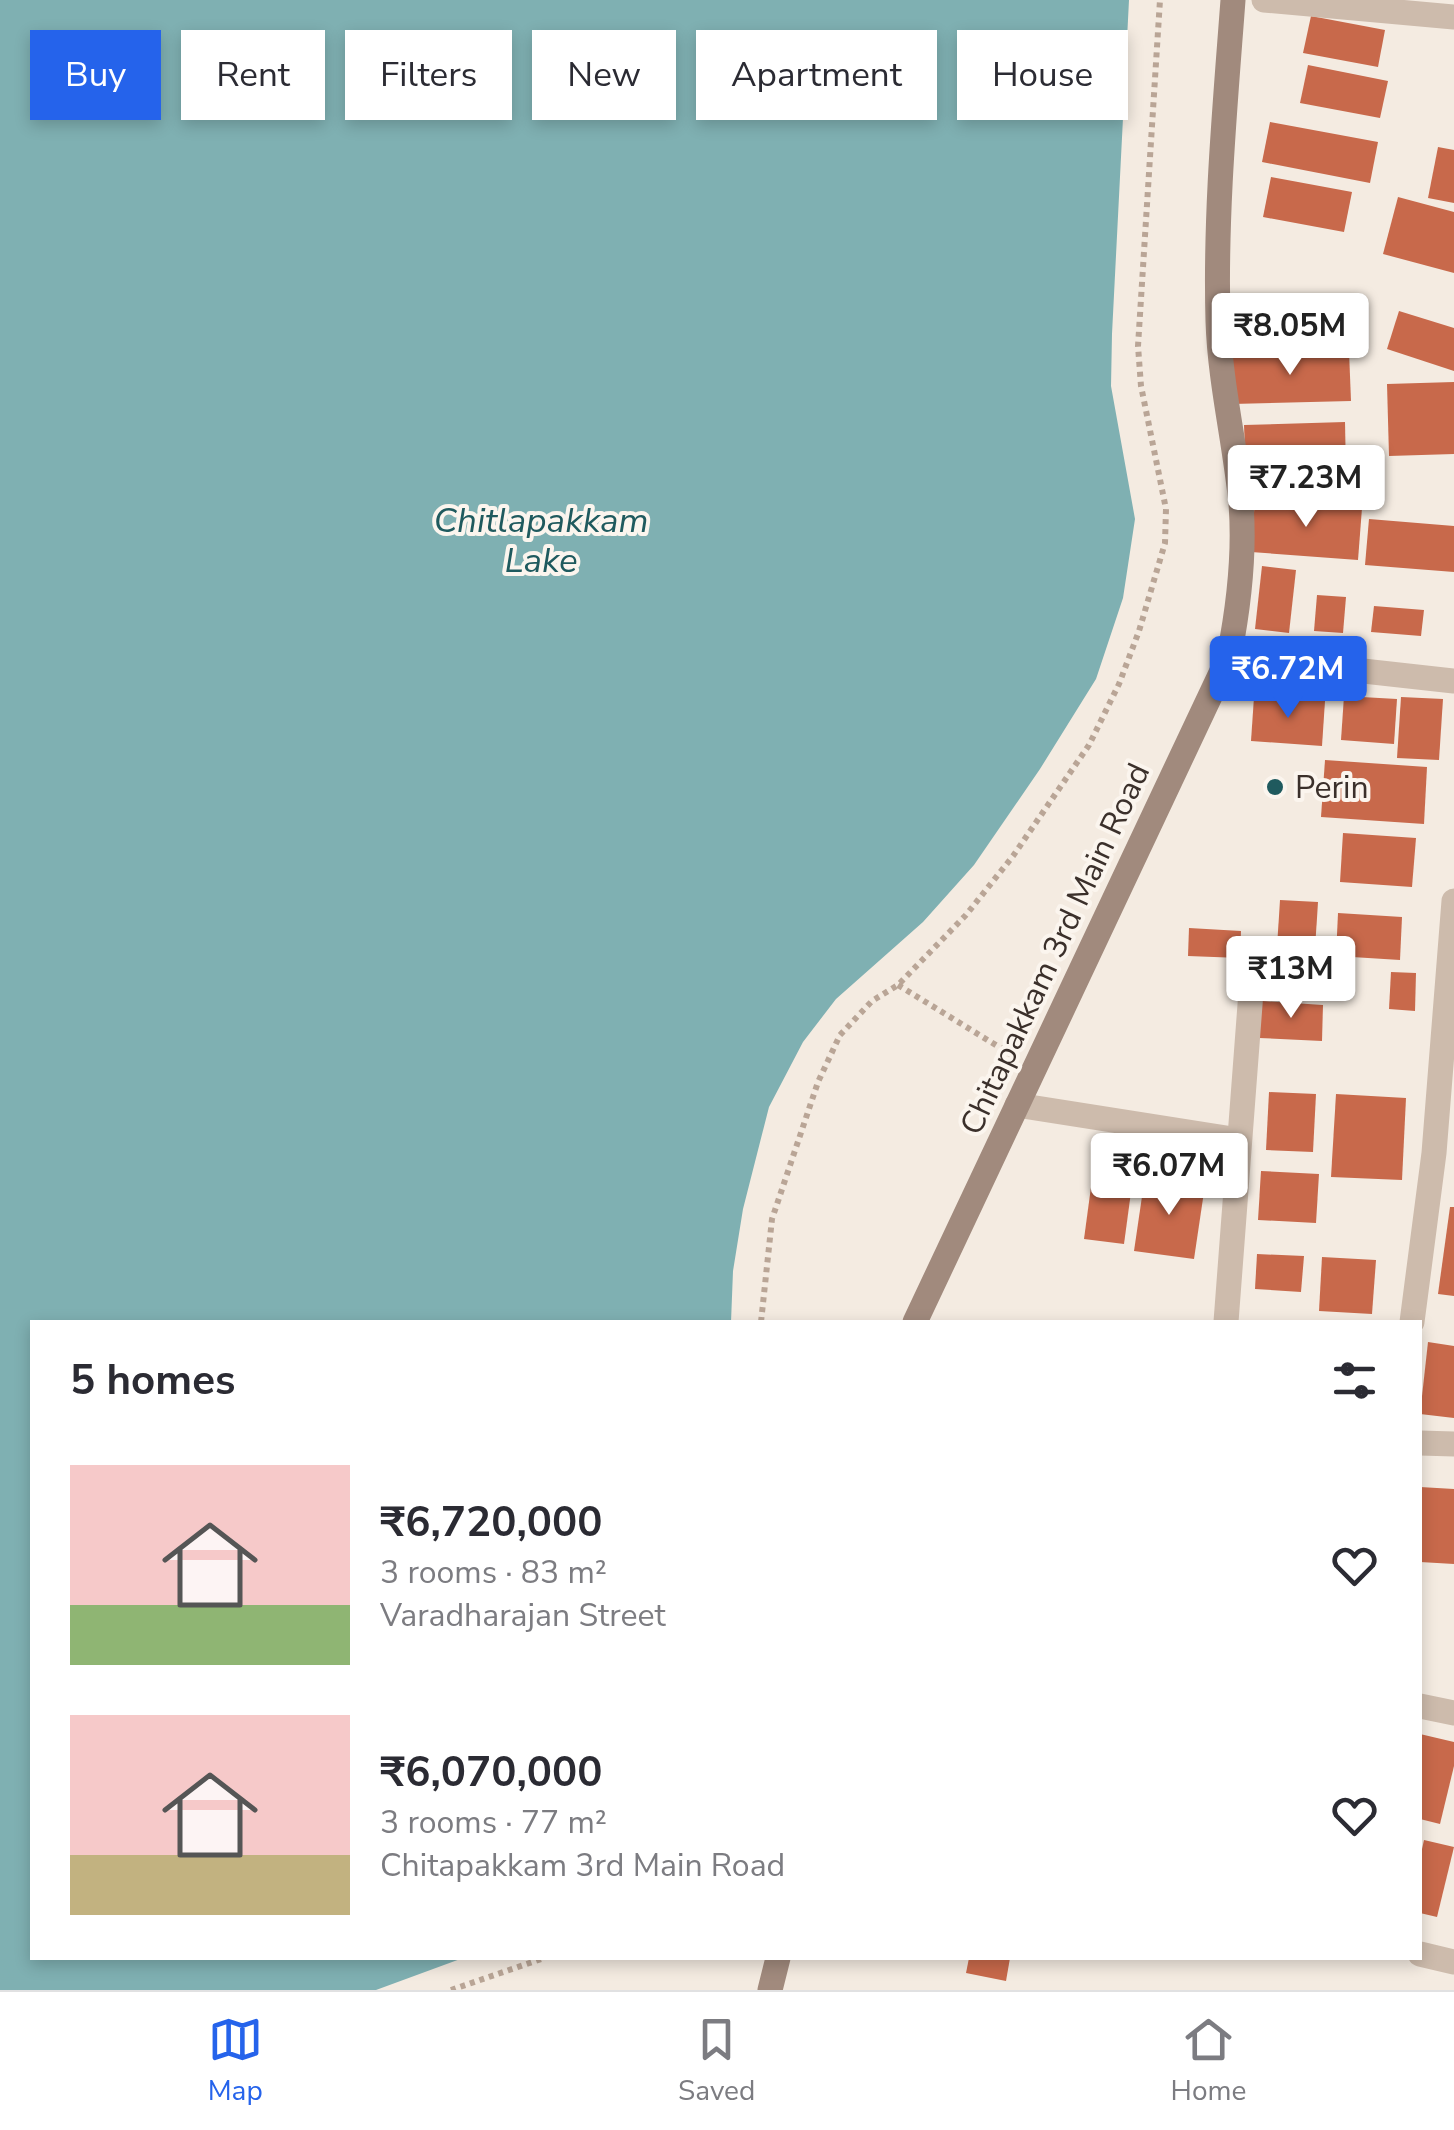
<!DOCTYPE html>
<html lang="en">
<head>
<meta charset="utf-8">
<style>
  :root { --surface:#fff; --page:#f2f2f3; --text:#2b2b33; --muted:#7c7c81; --line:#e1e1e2; --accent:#2563eb }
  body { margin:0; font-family:"Nunito Sans",sans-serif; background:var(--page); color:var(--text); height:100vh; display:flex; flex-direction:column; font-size:38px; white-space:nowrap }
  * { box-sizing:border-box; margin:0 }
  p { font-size:32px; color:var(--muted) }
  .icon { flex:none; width:55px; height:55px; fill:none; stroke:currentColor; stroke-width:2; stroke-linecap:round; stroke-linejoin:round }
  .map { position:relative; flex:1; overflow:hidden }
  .details { position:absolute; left:30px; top:1320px; width:1392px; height:640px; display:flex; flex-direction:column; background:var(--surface); border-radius:0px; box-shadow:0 5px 15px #0003 }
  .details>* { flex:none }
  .top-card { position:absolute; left:30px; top:30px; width:1395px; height:90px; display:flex; gap:20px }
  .price { position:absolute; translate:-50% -85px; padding:0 22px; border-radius:10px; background:#fff; color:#222; font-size:32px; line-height:65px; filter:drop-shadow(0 2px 5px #0008) }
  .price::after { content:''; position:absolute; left:50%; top:60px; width:30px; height:22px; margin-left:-15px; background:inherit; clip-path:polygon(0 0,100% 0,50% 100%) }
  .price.active { background:var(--accent); color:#fff }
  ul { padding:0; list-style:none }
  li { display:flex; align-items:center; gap:30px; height:250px; padding:0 40px }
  li span { display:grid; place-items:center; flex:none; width:280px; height:200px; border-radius:0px; color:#555 }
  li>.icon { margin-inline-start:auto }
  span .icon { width:120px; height:120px; fill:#fffc; stroke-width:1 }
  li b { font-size:42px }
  h2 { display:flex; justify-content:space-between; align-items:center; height:120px; padding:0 40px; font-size:42px }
  .chip { padding:0 35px; border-radius:0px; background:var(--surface); box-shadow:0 5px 15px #0003; font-size:35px; line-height:90px }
  .chip.active { background:var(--accent); color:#fff }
  .tabs { display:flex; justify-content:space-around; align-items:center; height:140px; border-top:2px solid var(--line); background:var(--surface); font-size:28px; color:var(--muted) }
  .tabs a { display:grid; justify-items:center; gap:5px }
  .tabs .active { color:var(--accent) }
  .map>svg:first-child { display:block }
</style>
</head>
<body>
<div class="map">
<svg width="1454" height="1990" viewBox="0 0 1454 1990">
  <rect width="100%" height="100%" fill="#f4ebe1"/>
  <polygon fill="#7fb0b2" points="0,0 1129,0 1112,334 1111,386 1135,519 1123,598 1096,679 1040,769 974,865 923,922 836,999 803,1042 769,1107 743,1209 733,1271 731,1322 32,1322 32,1958 463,1958 376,1990 0,1990"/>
  <g fill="#c8694b">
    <polygon points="1311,16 1385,30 1378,67 1303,53"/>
    <polygon points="1308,65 1388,81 1380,118 1300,103"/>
    <polygon points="1270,122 1378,142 1370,183 1262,162"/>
    <polygon points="1438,147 1454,150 1454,203 1428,198"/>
    <polygon points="1271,177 1352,192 1344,232 1263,217"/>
    <polygon points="1398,197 1454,212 1454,273 1383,254"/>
    <polygon points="1399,311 1454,328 1454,371 1387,349"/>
    <polygon points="1349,351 1351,401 1232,404 1230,354"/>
    <polygon points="1454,382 1454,454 1389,456 1387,384"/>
    <polygon points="1345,422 1346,473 1246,476 1244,425"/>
    <polygon points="1255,500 1362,508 1358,560 1251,552"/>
    <polygon points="1369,519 1454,526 1454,572 1365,565"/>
    <polygon points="1262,566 1296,570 1289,633 1255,629"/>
    <polygon points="1317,595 1346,597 1343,633 1314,631"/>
    <polygon points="1374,606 1424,610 1421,636 1371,632"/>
    <polygon points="1344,696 1397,699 1394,744 1341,740"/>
    <polygon points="1254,697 1325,701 1322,746 1251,741"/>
    <polygon points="1401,697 1443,699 1439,760 1397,758"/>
    <polygon points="1325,760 1427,767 1424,824 1321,817"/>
    <polygon points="1343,833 1416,838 1412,887 1340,882"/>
    <polygon points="1280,900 1318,902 1315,949 1277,947"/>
    <polygon points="1338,913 1402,917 1400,960 1336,956"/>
    <polygon points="1189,928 1241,931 1240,958 1188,956"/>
    <polygon points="1391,972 1416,973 1415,1011 1389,1009"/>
    <polygon points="1262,1001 1323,1005 1322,1041 1259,1038"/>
    <polygon points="1269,1092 1316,1094 1313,1152 1266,1150"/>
    <polygon points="1336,1094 1406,1098 1402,1180 1331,1177"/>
    <polygon points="1261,1171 1319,1174 1316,1223 1258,1220"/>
    <polygon points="1145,1176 1205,1185 1194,1259 1134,1251"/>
    <polygon points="1091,1187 1131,1192 1124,1244 1084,1239"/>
    <polygon points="1450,1207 1454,1207 1454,1296 1438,1294"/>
    <polygon points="1257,1254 1304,1256 1301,1292 1255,1289"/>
    <polygon points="1322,1257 1376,1260 1372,1314 1319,1311"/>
    <polygon points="1428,1342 1454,1346 1454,1418 1420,1414"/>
    <polygon points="1420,1487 1454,1489 1454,1564 1420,1562"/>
    <polygon points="1420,1734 1454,1742 1454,1766 1440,1824 1420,1819"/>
    <polygon points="1424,1840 1454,1847 1437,1917 1420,1913 1420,1858"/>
    <polygon points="969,1958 1010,1958 1006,1981 966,1973"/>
  </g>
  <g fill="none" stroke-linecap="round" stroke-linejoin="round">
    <g stroke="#b9a596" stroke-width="6" stroke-dasharray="5 5" stroke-linecap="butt">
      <polyline points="898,985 1012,1055"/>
      <polyline points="761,1322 772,1219 818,1082 840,1035 872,1001 898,985 966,915 1013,856 1089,745 1119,684 1139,631 1165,543 1166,509 1141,386 1138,346 1160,0"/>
      <polyline points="451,1990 544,1958"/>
    </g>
    <g stroke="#cdbbac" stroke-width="25">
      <polyline points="1264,0 1454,17"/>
      <polyline points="1229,656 1454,681"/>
      <polyline points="1017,1105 1239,1140"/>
      <polyline points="1226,1322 1254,952"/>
      <polyline points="1412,1322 1434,1153 1454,901"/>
      <polyline points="1420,1443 1454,1444"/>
      <polyline points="1420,1706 1454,1713"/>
      <polyline points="1420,1954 1454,1962"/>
    </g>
    <g stroke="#a18a7d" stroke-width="25">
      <path d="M 915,1322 L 1229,656 C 1239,605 1245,555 1241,504 C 1235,442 1220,383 1218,321 C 1215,214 1225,107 1233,0"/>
      <polyline points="770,1990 778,1958"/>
    </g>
  </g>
  <circle fill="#1f5a5e" stroke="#fbf5ee" stroke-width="4" cx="1275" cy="787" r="10"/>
  <g text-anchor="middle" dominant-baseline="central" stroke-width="8" stroke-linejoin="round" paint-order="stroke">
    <g font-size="32" fill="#3b302b" stroke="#fbf5ee" text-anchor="start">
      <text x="1295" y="787">Perin</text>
    </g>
    <g font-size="32" fill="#3b302b" stroke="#fbf5ee">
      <text transform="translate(1055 949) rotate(-65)">Chitapakkam 3rd Main Road</text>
    </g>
    <g font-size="35" font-style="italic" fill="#1f5a5e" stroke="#fbf5ee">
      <text x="541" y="520">Chitlapakkam<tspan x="541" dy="40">Lake</tspan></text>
    </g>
  </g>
</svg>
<b class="price" style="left:1290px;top:378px">₹8.05M</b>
<b class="price" style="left:1306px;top:530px">₹7.23M</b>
<b class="price active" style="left:1288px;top:721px">₹6.72M</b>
<b class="price" style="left:1291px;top:1021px">₹13M</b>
<b class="price" style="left:1169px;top:1218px">₹6.07M</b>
<div class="top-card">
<a class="chip active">Buy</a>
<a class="chip">Rent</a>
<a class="chip">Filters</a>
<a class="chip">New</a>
<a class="chip">Apartment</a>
<a class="chip">House</a>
</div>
<section class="details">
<h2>5 homes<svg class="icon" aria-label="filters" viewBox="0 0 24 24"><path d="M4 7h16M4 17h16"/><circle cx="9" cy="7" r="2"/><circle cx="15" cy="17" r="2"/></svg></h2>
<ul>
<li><span style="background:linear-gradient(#f6c9c9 70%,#8fb573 0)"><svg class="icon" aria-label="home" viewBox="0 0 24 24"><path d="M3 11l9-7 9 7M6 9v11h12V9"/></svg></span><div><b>₹6,720,000</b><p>3 rooms · 83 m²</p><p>Varadharajan Street</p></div><svg class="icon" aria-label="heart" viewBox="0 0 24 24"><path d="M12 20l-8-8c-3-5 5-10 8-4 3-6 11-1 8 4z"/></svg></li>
<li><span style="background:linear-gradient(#f6c9c9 70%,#c2b280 0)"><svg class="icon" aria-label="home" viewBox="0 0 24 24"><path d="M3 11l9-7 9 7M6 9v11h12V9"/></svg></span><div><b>₹6,070,000</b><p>3 rooms · 77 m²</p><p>Chitapakkam 3rd Main Road</p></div><svg class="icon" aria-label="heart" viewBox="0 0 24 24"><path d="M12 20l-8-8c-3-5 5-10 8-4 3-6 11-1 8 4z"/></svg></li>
</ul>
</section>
</div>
<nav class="tabs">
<a class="active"><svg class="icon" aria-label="map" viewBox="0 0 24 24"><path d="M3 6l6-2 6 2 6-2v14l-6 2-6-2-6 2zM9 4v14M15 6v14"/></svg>Map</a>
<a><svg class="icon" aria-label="saved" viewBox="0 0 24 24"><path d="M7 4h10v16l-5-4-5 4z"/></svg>Saved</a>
<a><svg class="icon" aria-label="home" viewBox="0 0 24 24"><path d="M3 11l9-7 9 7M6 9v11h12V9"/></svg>Home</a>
</nav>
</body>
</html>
